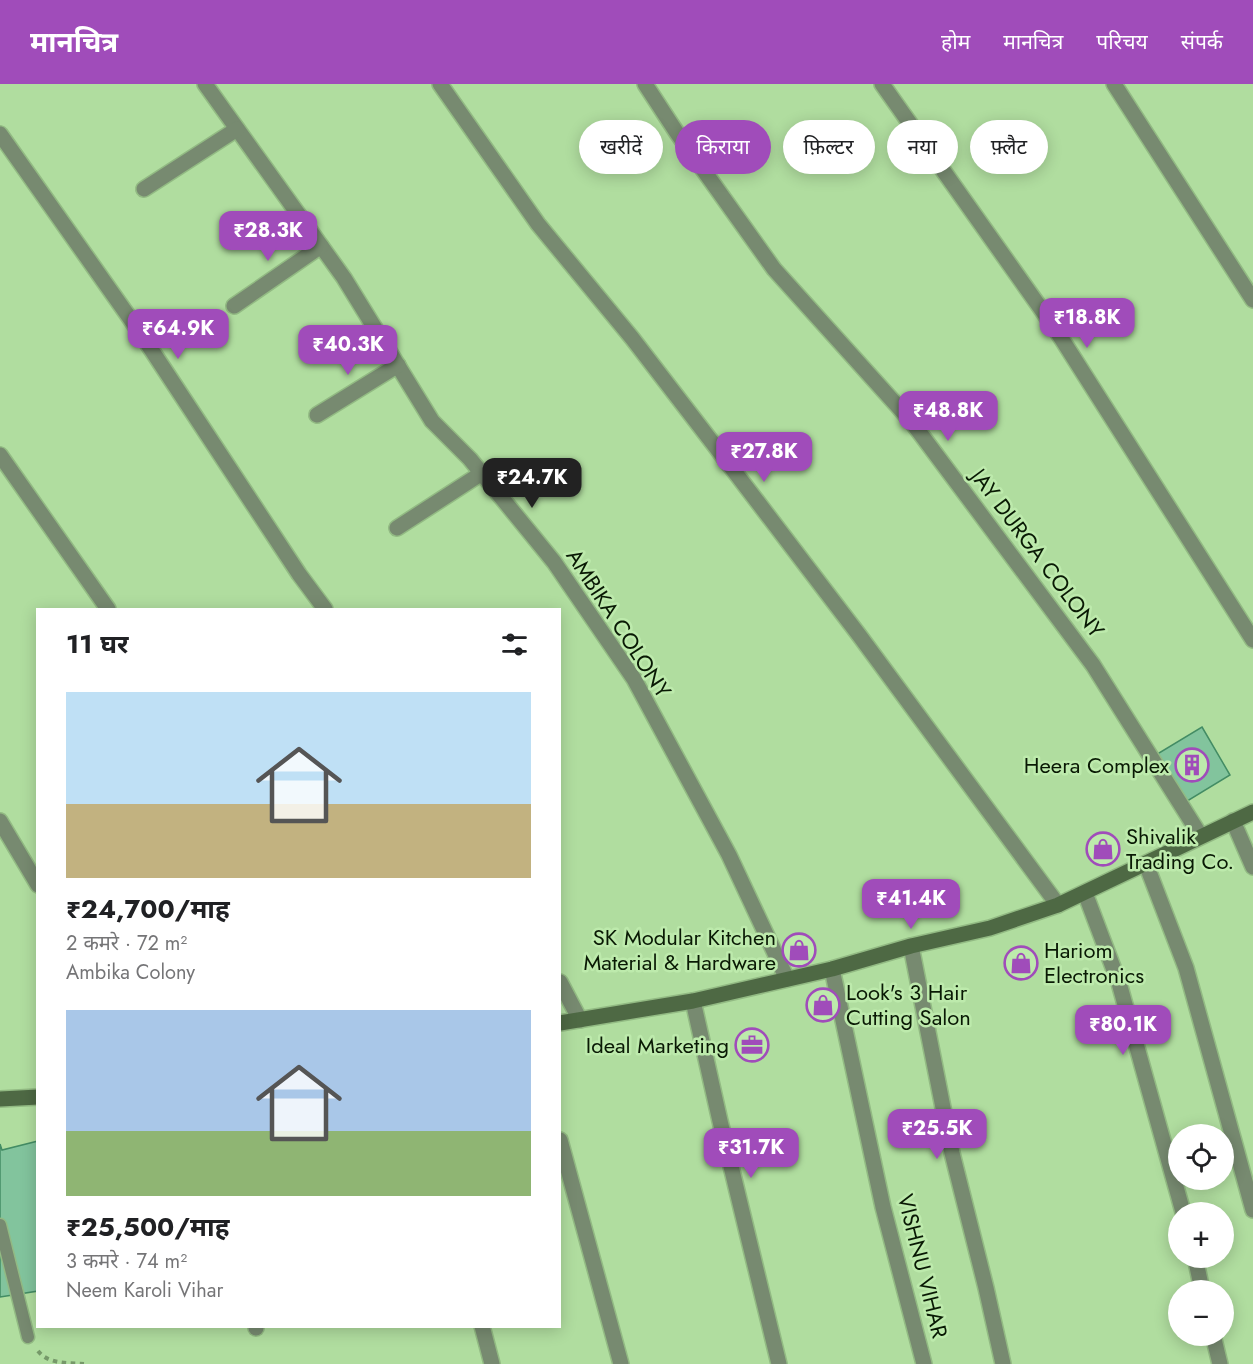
<!DOCTYPE html>
<html lang="hi">
<head>
<meta charset="utf-8">
<style>
  :root { --surface:#fff; --page:#f6f6f6; --text:#202124; --muted:#757577; --accent:#a04cba }
  body { margin:0; font-family:Jost,"Noto Sans Devanagari",sans-serif; background:var(--page); color:var(--text); height:100vh; display:flex; flex-direction:column; font-size:22px; white-space:nowrap }
  * { box-sizing:border-box; margin:0 }
  p { font-size:20px; color:var(--muted) }
  .icon { flex:none; width:33px; height:33px; fill:none; stroke:currentColor; stroke-width:2; stroke-linecap:round; stroke-linejoin:round }
  .map { position:relative; flex:1; overflow:hidden }
  .sheet { position:absolute; left:36px; top:524px; width:525px; height:720px; display:flex; flex-direction:column; background:var(--surface); border-radius:0px; box-shadow:0 3px 15px #0003 }
  .sheet>* { flex:none }
  .guide { position:absolute; left:579px; top:36px; width:570px; height:54px; display:flex; gap:12px }
  .controls { position:absolute; left:1168px; top:1040px; display:grid; gap:12px }
  .controls a { display:grid; place-items:center; width:66px; height:66px; border-radius:50%; background:var(--surface); box-shadow:0 3px 15px #0003; font-size:30px }
  .price { position:absolute; translate:-50% -51px; padding:0 14px; border-radius:12px; background:var(--accent); color:#fff; font-size:20px; line-height:39px; filter:drop-shadow(0 2px 3px #0008) }
  .price::after { content:''; position:absolute; left:50%; top:36px; width:18px; height:14px; margin-left:-9px; background:inherit; clip-path:polygon(0 0,100% 0,50% 100%) }
  .price.active { background:#222; color:#fff }
  ul { padding:0; list-style:none }
  li { display:grid; align-content:center; gap:12px; height:318px; padding:0 30px }
  li span { display:grid; place-items:center; height:186px; border-radius:0px; color:#555 }
  li>.icon { margin-inline-start:auto }
  span .icon { width:108px; height:108px; fill:#fffc; stroke-width:1 }
  li b { font-size:26px }
  h2 { display:flex; justify-content:space-between; align-items:center; height:72px; padding:0 30px; font-size:26px }
  .chip { padding:0 21px; border-radius:27px; background:var(--surface); box-shadow:0 3px 15px #0003; font-size:21px; line-height:54px }
  .chip.active { background:var(--accent); color:#fff }
  header { display:flex; align-items:center; gap:36px; box-sizing:border-box; height:84px; padding:0 30px; background:var(--accent); color:#fff }
  header strong { font-size:28px }
  nav { display:flex; gap:33px; margin-inline-start:auto; font-size:21px }
  .map>svg:first-child { display:block }
</style>
</head>
<body>
<header>
<strong>मानचित्र</strong>
<nav><a>होम</a><a>मानचित्र</a><a>परिचय</a><a>संपर्क</a></nav>
</header>
<div class="map">
<svg width="1253" height="1280" viewBox="0 0 1253 1280">
  <rect width="100%" height="100%" fill="#b0dd9f"/>
  <g fill="#82c49d" stroke="#438c64" stroke-width="1.5">
    <polygon points="1202,643 1230,691 1184,719 1154,672"/>
    <polygon points="38,1057 38,1207 0,1213 0,1060 2,1066"/>
  </g>
  <g fill="none" stroke-linecap="round" stroke-linejoin="round">
    <g stroke="#92ba83" stroke-width="15">
      <polyline id="service" points="0,1141 28,1253"/>
    </g>
    <g stroke="#92ba83" stroke-width="18">
      <g id="minor">
        <polyline points="205,0 344,194 432,337 470,375 554,478 634,595 729,771 787,895"/>
        <polyline points="440,0 538,140 632,254 715,362 859,551 1058,821"/>
        <polyline points="645,0 677,49 774,185 911,337 1093,581 1200,751"/>
        <polyline points="882,0 1056,246 1253,556"/>
        <polyline points="1114,0 1253,216"/>
        <polyline points="0,50 141,250 299,490 325,525"/>
        <polyline points="144,105 237,45"/>
        <polyline points="234,222 321,162"/>
        <polyline points="317,331 398,281"/>
        <polyline points="0,371 108,525"/>
        <polyline points="397,444 482,389"/>
        <polyline points="0,737 38,801"/>
        <polyline points="1233,737 1253,783"/>
        <polyline points="1146,780 1186,884 1253,1126"/>
        <polyline points="1085,809 1119,899 1183,1128"/>
        <polyline points="911,862 952,1069 986,1204 1003,1280"/>
        <polyline points="832,885 883,1123 924,1280"/>
        <polyline points="560,898 580,936"/>
        <polyline points="693,917 720,1037 779,1280"/>
        <polyline points="560,1056 621,1280"/>
        <polyline points="1195,1173 1202,1206"/>
        <polyline points="256,1242 256,1244"/>
        <polyline points="482,1242 492,1280"/>
        <polyline points="1213,1251 1220,1280"/>
      </g>
    </g>
    <g stroke="#92ba83" stroke-width="18">
      <g id="secondary">
        <polyline points="560,939 693,917 832,885 911,862 990,844 1058,821 1253,728"/>
        <polyline points="0,1015 38,1013"/>
      </g>
    </g>
    <path stroke="#769969" stroke-width="4" stroke-dasharray="4.5 4.5" stroke-linecap="butt" d="M 38,1267 C 48,1280 68,1279 84,1280"/>
    <use href="#service" stroke="#778a70" stroke-width="12"/>
    <use href="#minor" stroke="#778a70" stroke-width="15"/>
    <use href="#secondary" stroke="#4e6944" stroke-width="15"/>
  </g>
  <defs>
    <g id="building-ring" transform="scale(1.725)"><circle r="9.5" fill="#bdeaac" stroke="#a04cba" stroke-width="1.5"/><path d="M-4-6H4V6H1V3H-1V6H-4ZM-2.5-4.3h1.7v1.8h-1.7ZM.8-4.3h1.7v1.8H.8ZM-2.5-1h1.7V.8h-1.7ZM.8-1h1.7V.8H.8Z" fill="#a04cba"/></g>
    <g id="shop-ring" transform="scale(1.725)"><circle r="9.5" fill="#bdeaac" stroke="#a04cba" stroke-width="1.5"/><path d="M-5-2.5h2.3a2.7 3.5 0 0 1 5.4 0H5L5.5 6h-11ZM-1.5-2.5h3a1.5 2.3 0 0 0-3 0Z" fill="#a04cba"/></g>
    <g id="office-ring" transform="scale(1.725)"><circle r="9.5" fill="#bdeaac" stroke="#a04cba" stroke-width="1.5"/><path d="M-6-3h4V-5.5h4V-3h4V5H-6ZM-1-4.5V-3h2v-1.5ZM-6 0V1H6V0Z" fill="#a04cba"/></g>
  </defs>
  <g fill-rule="evenodd">
    <use href="#building-ring" x="1192" y="681"/>
    <use href="#shop-ring" x="1103" y="765"/>
    <use href="#shop-ring" x="799" y="866"/>
    <use href="#shop-ring" x="1021" y="879"/>
    <use href="#shop-ring" x="823" y="921"/>
    <use href="#office-ring" x="752" y="961"/>
  </g>
  <g text-anchor="middle" dominant-baseline="central" stroke-width="5" stroke-linejoin="round" paint-order="stroke">
    <g font-size="22" fill="#091904" stroke="#bdeaac">
      <text transform="translate(1038 469) rotate(53)">JAY DURGA COLONY</text>
      <text transform="translate(619 539) rotate(57)">AMBIKA COLONY</text>
      <text transform="translate(923 1182) rotate(76)">VISHNU VIHAR</text>
    </g>
    <g font-size="22" fill="#091904" stroke="#bdeaac" text-anchor="end">
      <text x="1169" y="681">Heera Complex</text>
      <text x="1126" y="752" text-anchor="start">Shivalik<tspan x="1126" dy="25">Trading Co.</tspan></text>
      <text x="776" y="853">SK Modular Kitchen<tspan x="776" dy="25">Material &amp; Hardware</tspan></text>
      <text x="1044" y="866" text-anchor="start">Hariom<tspan x="1044" dy="25">Electronics</tspan></text>
      <text x="846" y="908" text-anchor="start">Look's 3 Hair<tspan x="846" dy="25">Cutting Salon</tspan></text>
      <text x="729" y="961">Ideal Marketing</text>
    </g>
  </g>
</svg>
<div class="controls">
<a><svg class="icon" aria-label="locate" viewBox="0 0 24 24"><circle cx="12" cy="12" r="6"/><path d="M12 2v4M12 18v4M2 12h4M18 12h4"/></svg></a>
<a>+</a>
<a>−</a>
</div>
<b class="price" style="left:268px;top:178px">₹28.3K</b>
<b class="price" style="left:1087px;top:265px">₹18.8K</b>
<b class="price" style="left:178px;top:276px">₹64.9K</b>
<b class="price" style="left:348px;top:292px">₹40.3K</b>
<b class="price" style="left:948px;top:358px">₹48.8K</b>
<b class="price" style="left:764px;top:399px">₹27.8K</b>
<b class="price active" style="left:532px;top:425px">₹24.7K</b>
<b class="price" style="left:911px;top:846px">₹41.4K</b>
<b class="price" style="left:1123px;top:972px">₹80.1K</b>
<b class="price" style="left:937px;top:1076px">₹25.5K</b>
<b class="price" style="left:751px;top:1095px">₹31.7K</b>
<div class="guide">
<a class="chip">खरीदें</a>
<a class="chip active">किराया</a>
<a class="chip">फ़िल्टर</a>
<a class="chip">नया</a>
<a class="chip">फ़्लैट</a>
</div>
<section class="sheet">
<h2>11 घर<svg class="icon" aria-label="filters" viewBox="0 0 24 24"><path d="M4 7h16M4 17h16"/><circle cx="9" cy="7" r="2"/><circle cx="15" cy="17" r="2"/></svg></h2>
<ul>
<li><span style="background:linear-gradient(#bfe0f5 60%,#c2b280 0)"><svg class="icon" aria-label="home" viewBox="0 0 24 24"><path d="M3 11l9-7 9 7M6 9v11h12V9"/></svg></span><div><b>₹24,700/माह</b><p>2 कमरे · 72 m²</p><p>Ambika Colony</p></div></li>
<li><span style="background:linear-gradient(#a9c7e8 65%,#8fb573 0)"><svg class="icon" aria-label="home" viewBox="0 0 24 24"><path d="M3 11l9-7 9 7M6 9v11h12V9"/></svg></span><div><b>₹25,500/माह</b><p>3 कमरे · 74 m²</p><p>Neem Karoli Vihar</p></div></li>
</ul>
</section>
</div>
</body>
</html>
